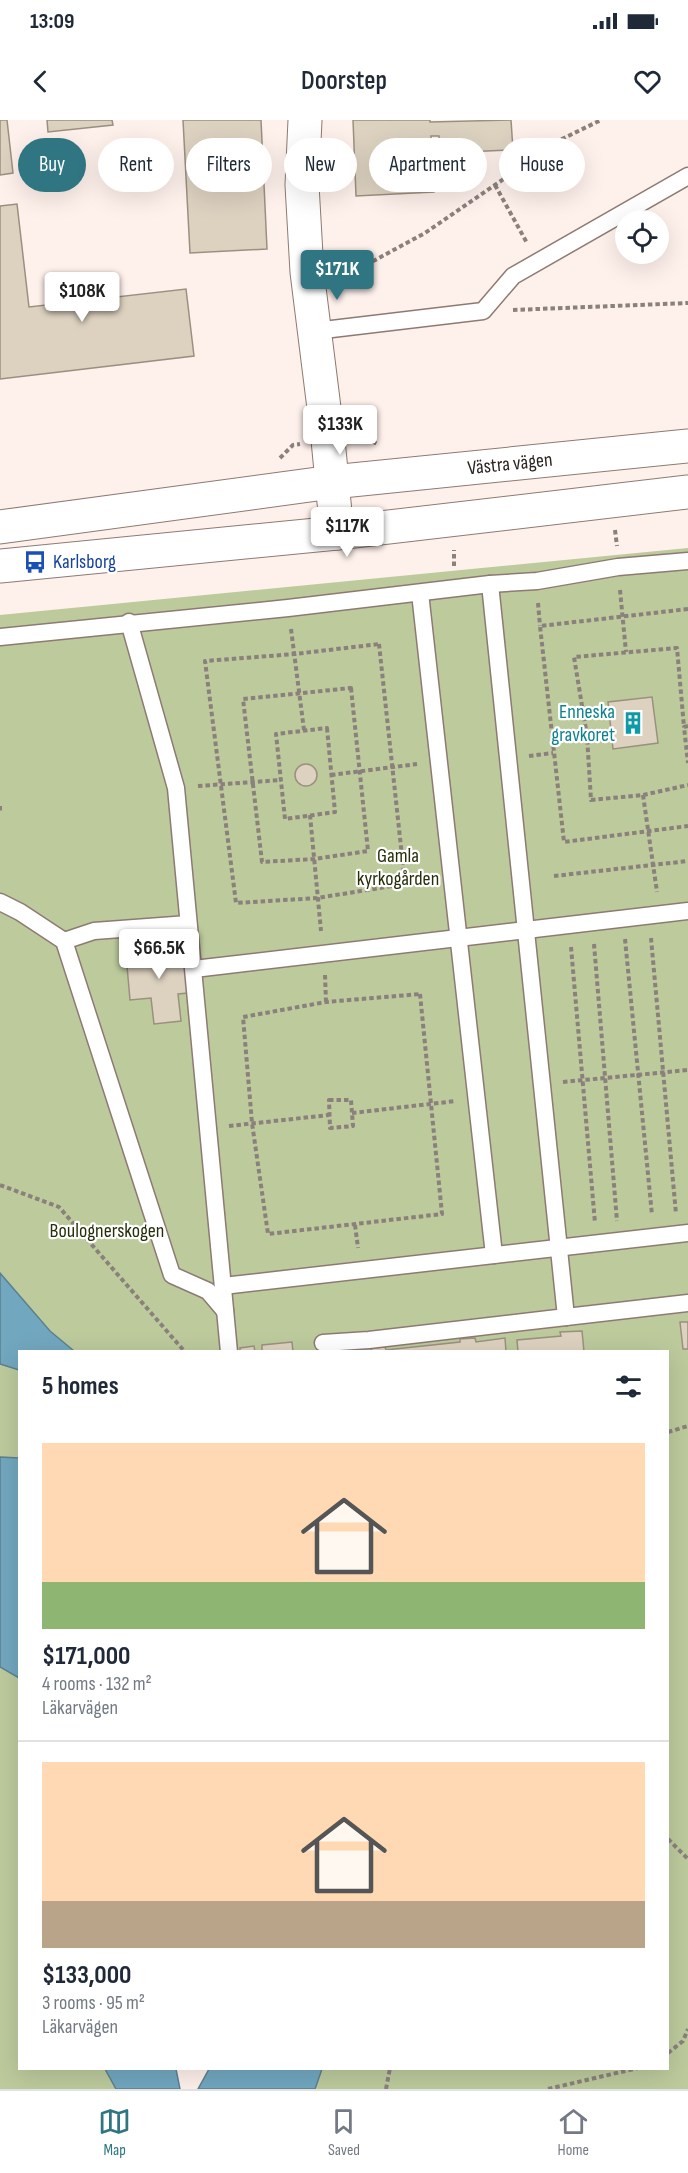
<!DOCTYPE html>
<html lang="en">
<head>
<meta charset="utf-8">
<style>
  :root { --surface:#fff; --page:#f2f2f3; --text:#1f2937; --muted:#747a83; --line:#e0e1e3; --accent:#2f7582 }
  body { margin:0; font-family:"Sofia Sans Condensed",sans-serif; background:var(--page); color:var(--text); height:100vh; display:flex; flex-direction:column; font-size:22px; white-space:nowrap }
  * { box-sizing:border-box; margin:0 }
  p { font-size:20px; color:var(--muted) }
  .icon { flex:none; width:33px; height:33px; fill:none; stroke:currentColor; stroke-width:2; stroke-linecap:round; stroke-linejoin:round }
  .map { position:relative; flex:1; overflow:hidden }
  .side { position:absolute; left:18px; top:1230px; width:651px; height:720px; display:flex; flex-direction:column; background:var(--surface); border-radius:0px; box-shadow:0 6px 24px #0002 }
  .side>* { flex:none }
  .banner { position:absolute; left:18px; top:18px; width:652px; height:54px; display:flex; gap:12px }
  .buttons { position:absolute; left:615px; top:90px; display:grid; gap:12px }
  .buttons a { display:grid; place-items:center; width:54px; height:54px; border-radius:50%; background:var(--surface); box-shadow:0 6px 24px #0002; font-size:30px }
  .price { position:absolute; translate:-50% -51px; padding:0 14px; border-radius:6px; background:#fff; color:#222; font-size:20px; line-height:39px; filter:drop-shadow(0 2px 3px #0008) }
  .price::after { content:''; position:absolute; left:50%; top:36px; width:18px; height:14px; margin-left:-9px; background:inherit; clip-path:polygon(0 0,100% 0,50% 100%) }
  .price.selected { background:var(--accent); color:#fff }
  ul { padding:0; list-style:none }
  li { display:grid; align-content:center; gap:12px; height:318px; padding:0 24px }
  li+li { border-top:2px solid var(--line) }
  li span { display:grid; place-items:center; height:186px; border-radius:0px; color:#555 }
  li>.icon { margin-inline-start:auto }
  span .icon { width:108px; height:108px; fill:#fffc; stroke-width:1 }
  li b { font-size:26px }
  h2 { display:flex; justify-content:space-between; align-items:center; height:72px; padding:0 24px; font-size:26px }
  .tag { padding:0 21px; border-radius:27px; background:var(--surface); box-shadow:0 6px 24px #0002; font-size:21px; line-height:54px }
  .tag.selected { background:var(--accent); color:#fff }
  .status { display:flex; justify-content:space-between; align-items:center; height:42px; padding:0 30px; background:var(--surface); direction:ltr }
  .status svg { height:16px; fill:currentColor }
  header { display:flex; justify-content:space-between; align-items:center; height:78px; padding:0 24px; background:var(--surface); font-size:27px; font-weight:600 }
  .tabs { display:flex; justify-content:space-around; align-items:center; height:84px; border-top:2px solid var(--line); background:var(--surface); font-size:16px; color:var(--muted) }
  .tabs a { display:grid; justify-items:center; gap:3px }
  .tabs .selected { color:var(--accent) }
  .map>svg:first-child { display:block }
</style>
</head>
<body>
<div class="status"><b>13:09</b><svg viewBox="0 0 49 12"><path d="M0 12V9h3v3zM5 12V6h3v6zM10 12V3h3v9zM15 12V0h3v12zM26 1h20v11H26zM47 4h2v5h-2z"/></svg></div>
<header><svg class="icon" aria-label="back" viewBox="0 0 24 24"><path d="M15 5l-7 7 7 7"/></svg>Doorstep<svg class="icon" aria-label="heart" viewBox="0 0 24 24"><path d="M12 20l-8-8c-3-5 5-10 8-4 3-6 11-1 8 4z"/></svg></header>
<div class="map">
<svg width="688" height="1969" viewBox="0 0 688 1969">
  <rect width="100%" height="100%" fill="#fef0eb"/>
  <g fill="#bcca9c">
    <polygon points="688,428 688,1969 315,1969 322,1949 668,1948 668,1232 74,1232 50,1211 0,1153 0,495"/>
    <polygon points="0,1244 19,1250 20,1338 0,1337"/>
    <polygon points="0,1547 20,1558 20,1948 105,1949 116,1969 0,1969"/>
  </g>
  <g fill="#71a7bf" stroke="#5d8090" stroke-width="1.5">
    <polygon points="0,1153 50,1211 74,1231 20,1232 19,1250 0,1244"/>
    <polygon points="0,1337 19,1338 19,1558 0,1547"/>
    <polygon points="105,1949 176,1949 180,1969 116,1969"/>
    <polygon points="209,1949 209,1948 322,1949 315,1969 198,1969"/>
  </g>
  <g fill="#ddd2c0" stroke="#9b9080" stroke-width="1.5">
    <polygon points="0,0 7,0 13,53 0,55"/>
    <polygon points="47,0 112,0 113,5 48,12"/>
    <polygon points="183,0 261,0 267,129 190,133"/>
    <polygon points="353,0 430,0 430,2 511,0 513,30 440,33 439,16 431,16 434,72 356,76"/>
    <polygon points="17,84 29,187 186,169 194,236 0,259 0,86"/>
    <polygon points="652,577 658,623 613,629 608,582"/>
    <circle cx="306" cy="655" r="11"/>
    <polygon points="171,816 174,842 185,841 188,873 178,874 181,901 154,904 151,878 130,880 127,846 146,844 143,819"/>
    <polygon points="680,1202 688,1202 688,1229 683,1229"/>
    <polygon points="582,1211 584,1232 518,1232 517,1220 561,1216 560,1212"/>
    <polygon points="475,1218 476,1222 505,1218 506,1232 372,1232 371,1228 385,1227 386,1230 460,1222 460,1219"/>
    <polygon points="292,1222 293,1232 262,1232 262,1225"/>
    <polygon points="254,1226 255,1232 240,1232 240,1228"/>
  </g>
  <g fill="none" stroke-linecap="round" stroke-linejoin="round">
    <g stroke="#8e7a73" stroke-width="19">
      <g id="service">
        <polyline points="315,211 483,191 513,156 688,56"/>
        <polyline points="420,473 494,1135"/>
        <polyline points="129,502 176,668 229,1232"/>
        <polyline points="0,517 288,488 490,464 537,461 618,447 688,441"/>
        <polyline points="0,782 20,792 64,821 172,1155 208,1171 225,1191"/>
        <polyline points="64,821 94,811 188,804"/>
        <polyline points="194,849 688,791"/>
        <polyline points="223,1166 688,1113"/>
        <polyline points="566,1197 688,1183"/>
        <polyline points="323,1223 369,1220 566,1197 490,464"/>
      </g>
    </g>
    <g stroke="#8e7a73" stroke-width="35">
      <polyline id="minor" points="305,0 302,65 307,152 328,320 337,413"/>
    </g>
    <g stroke="#8e7a73" stroke-width="35">
      <g id="secondary">
        <polyline points="0,407 332,362 688,326"/>
        <polyline points="0,446 337,413 688,372"/>
      </g>
    </g>
    <g stroke="#8b817c" stroke-width="4" stroke-dasharray="4.5 3" stroke-linecap="butt">
      <polyline points="495,65 527,123"/>
      <polyline points="338,152 353,152 425,113 562,19 601,0"/>
      <polyline points="513,190 688,183"/>
      <polyline points="358,319 368,319 379,325"/>
      <polyline points="280,338 293,325 300,324"/>
      <polyline points="615,410 617,426"/>
      <polyline points="454,446 454,430"/>
      <polyline points="620,470 626,532"/>
      <polyline points="538,483 540,506"/>
      <polyline points="688,489 540,506 564,722 688,706"/>
      <polyline points="291,509 304,610"/>
      <polygon points="379,524 405,764 317,778 236,783 205,541 295,534"/>
      <polygon points="351,568 368,731 314,739 262,742 243,579"/>
      <polyline points="688,606 684,607 688,643"/>
      <polygon points="327,608 335,692 285,699 276,614"/>
      <polyline points="587,616 574,537 677,528 684,607"/>
      <polyline points="554,621 587,616 591,680 643,675 688,665"/>
      <polyline points="529,636 553,633"/>
      <polyline points="331,655 417,644"/>
      <polyline points="198,666 281,660"/>
      <polyline points="643,675 657,772"/>
      <polyline points="0,686 0,693"/>
      <polyline points="310,695 321,811"/>
      <polyline points="554,756 688,741"/>
      <polyline points="651,818 676,1094"/>
      <polyline points="625,819 652,1095"/>
      <polyline points="594,824 617,1101"/>
      <polyline points="571,827 595,1103"/>
      <polyline points="325,855 326,882"/>
      <polygon points="420,874 442,1094 268,1114 252,1003 243,897 326,882"/>
      <polyline points="563,962 688,950"/>
      <polygon points="329,980 351,980 353,1006 330,1008"/>
      <polyline points="352,993 456,981"/>
      <polyline points="229,1006 329,995"/>
      <polyline points="0,1065 59,1087 185,1232"/>
      <polyline points="355,1105 358,1128"/>
      <polyline points="668,1312 688,1306"/>
      <polyline points="668,1719 688,1739"/>
      <polyline points="668,1933 683,1921 688,1909"/>
      <polyline points="386,1969 390,1948"/>
      <polyline points="548,1969 638,1948"/>
    </g>
    <use href="#service" stroke="#fff" stroke-width="16"/>
    <use href="#minor" stroke="#fff" stroke-width="33"/>
    <use href="#secondary" stroke="#fff" stroke-width="33"/>
  </g>
  <defs>
    <g id="bus-bare" transform="scale(1.8)"><path d="M-5-6H5V4H4V6H2V4H-2V6H-4V4H-5ZM-3.5-4V0h7V-4ZM-3.5 1.2v1.5H-2V1.2ZM2 1.2v1.5H3.5V1.2Z" fill="#1a4fb4" stroke="#fff" stroke-width="2.5" paint-order="stroke"/></g>
    <g id="building-bare" transform="scale(1.8)"><path d="M-4-6H4V6H1V3H-1V6H-4ZM-2.5-4.3h1.7v1.8h-1.7ZM.8-4.3h1.7v1.8H.8ZM-2.5-1h1.7V.8h-1.7ZM.8-1h1.7V.8H.8Z" fill="#0f9aa8" stroke="#fff" stroke-width="2.5" paint-order="stroke"/></g>
  </defs>
  <g fill-rule="evenodd">
    <use href="#bus-bare" x="35" y="442"/>
    <use href="#building-bare" x="633" y="603"/>
  </g>
  <g text-anchor="middle" dominant-baseline="central" stroke-width="4.5" stroke-linejoin="round" paint-order="stroke">
    <g font-size="20" fill="#2d2521" stroke="#fff">
      <text transform="translate(510 344) rotate(-6)">Västra vägen</text>
    </g>
    <g font-size="20" fill="#164399" stroke="#fff" text-anchor="start">
      <text x="53" y="442">Karlsborg</text>
    </g>
    <g font-size="20" fill="#0d838f" stroke="#fff" text-anchor="end">
      <text x="615" y="592">Enneska<tspan x="615" dy="23">gravkoret</tspan></text>
    </g>
    <g font-size="20" fill="#262f09" stroke="#fff">
      <text x="398" y="736">Gamla<tspan x="398" dy="23">kyrkogården</tspan></text>
      <text x="107" y="1111">Boulognerskogen</text>
    </g>
  </g>
</svg>
<div class="buttons">
<a><svg class="icon" aria-label="locate" viewBox="0 0 24 24"><circle cx="12" cy="12" r="6"/><path d="M12 2v4M12 18v4M2 12h4M18 12h4"/></svg></a>
</div>
<b class="price selected" style="left:337px;top:181px">$171K</b>
<b class="price" style="left:82px;top:203px">$108K</b>
<b class="price" style="left:340px;top:336px">$133K</b>
<b class="price" style="left:347px;top:438px">$117K</b>
<b class="price" style="left:159px;top:860px">$66.5K</b>
<div class="banner">
<a class="tag selected">Buy</a>
<a class="tag">Rent</a>
<a class="tag">Filters</a>
<a class="tag">New</a>
<a class="tag">Apartment</a>
<a class="tag">House</a>
</div>
<section class="side">
<h2>5 homes<svg class="icon" aria-label="filters" viewBox="0 0 24 24"><path d="M4 7h16M4 17h16"/><circle cx="9" cy="7" r="2"/><circle cx="15" cy="17" r="2"/></svg></h2>
<ul>
<li><span style="background:linear-gradient(#ffd9b3 75%,#8fb573 0)"><svg class="icon" aria-label="home" viewBox="0 0 24 24"><path d="M3 11l9-7 9 7M6 9v11h12V9"/></svg></span><div><b>$171,000</b><p>4 rooms · 132 m²</p><p>Läkarvägen</p></div></li>
<li><span style="background:linear-gradient(#ffd9b3 75%,#b9a48a 0)"><svg class="icon" aria-label="home" viewBox="0 0 24 24"><path d="M3 11l9-7 9 7M6 9v11h12V9"/></svg></span><div><b>$133,000</b><p>3 rooms · 95 m²</p><p>Läkarvägen</p></div></li>
</ul>
</section>
</div>
<nav class="tabs">
<a class="selected"><svg class="icon" aria-label="map" viewBox="0 0 24 24"><path d="M3 6l6-2 6 2 6-2v14l-6 2-6-2-6 2zM9 4v14M15 6v14"/></svg>Map</a>
<a><svg class="icon" aria-label="saved" viewBox="0 0 24 24"><path d="M7 4h10v16l-5-4-5 4z"/></svg>Saved</a>
<a><svg class="icon" aria-label="home" viewBox="0 0 24 24"><path d="M3 11l9-7 9 7M6 9v11h12V9"/></svg>Home</a>
</nav>
</body>
</html>
